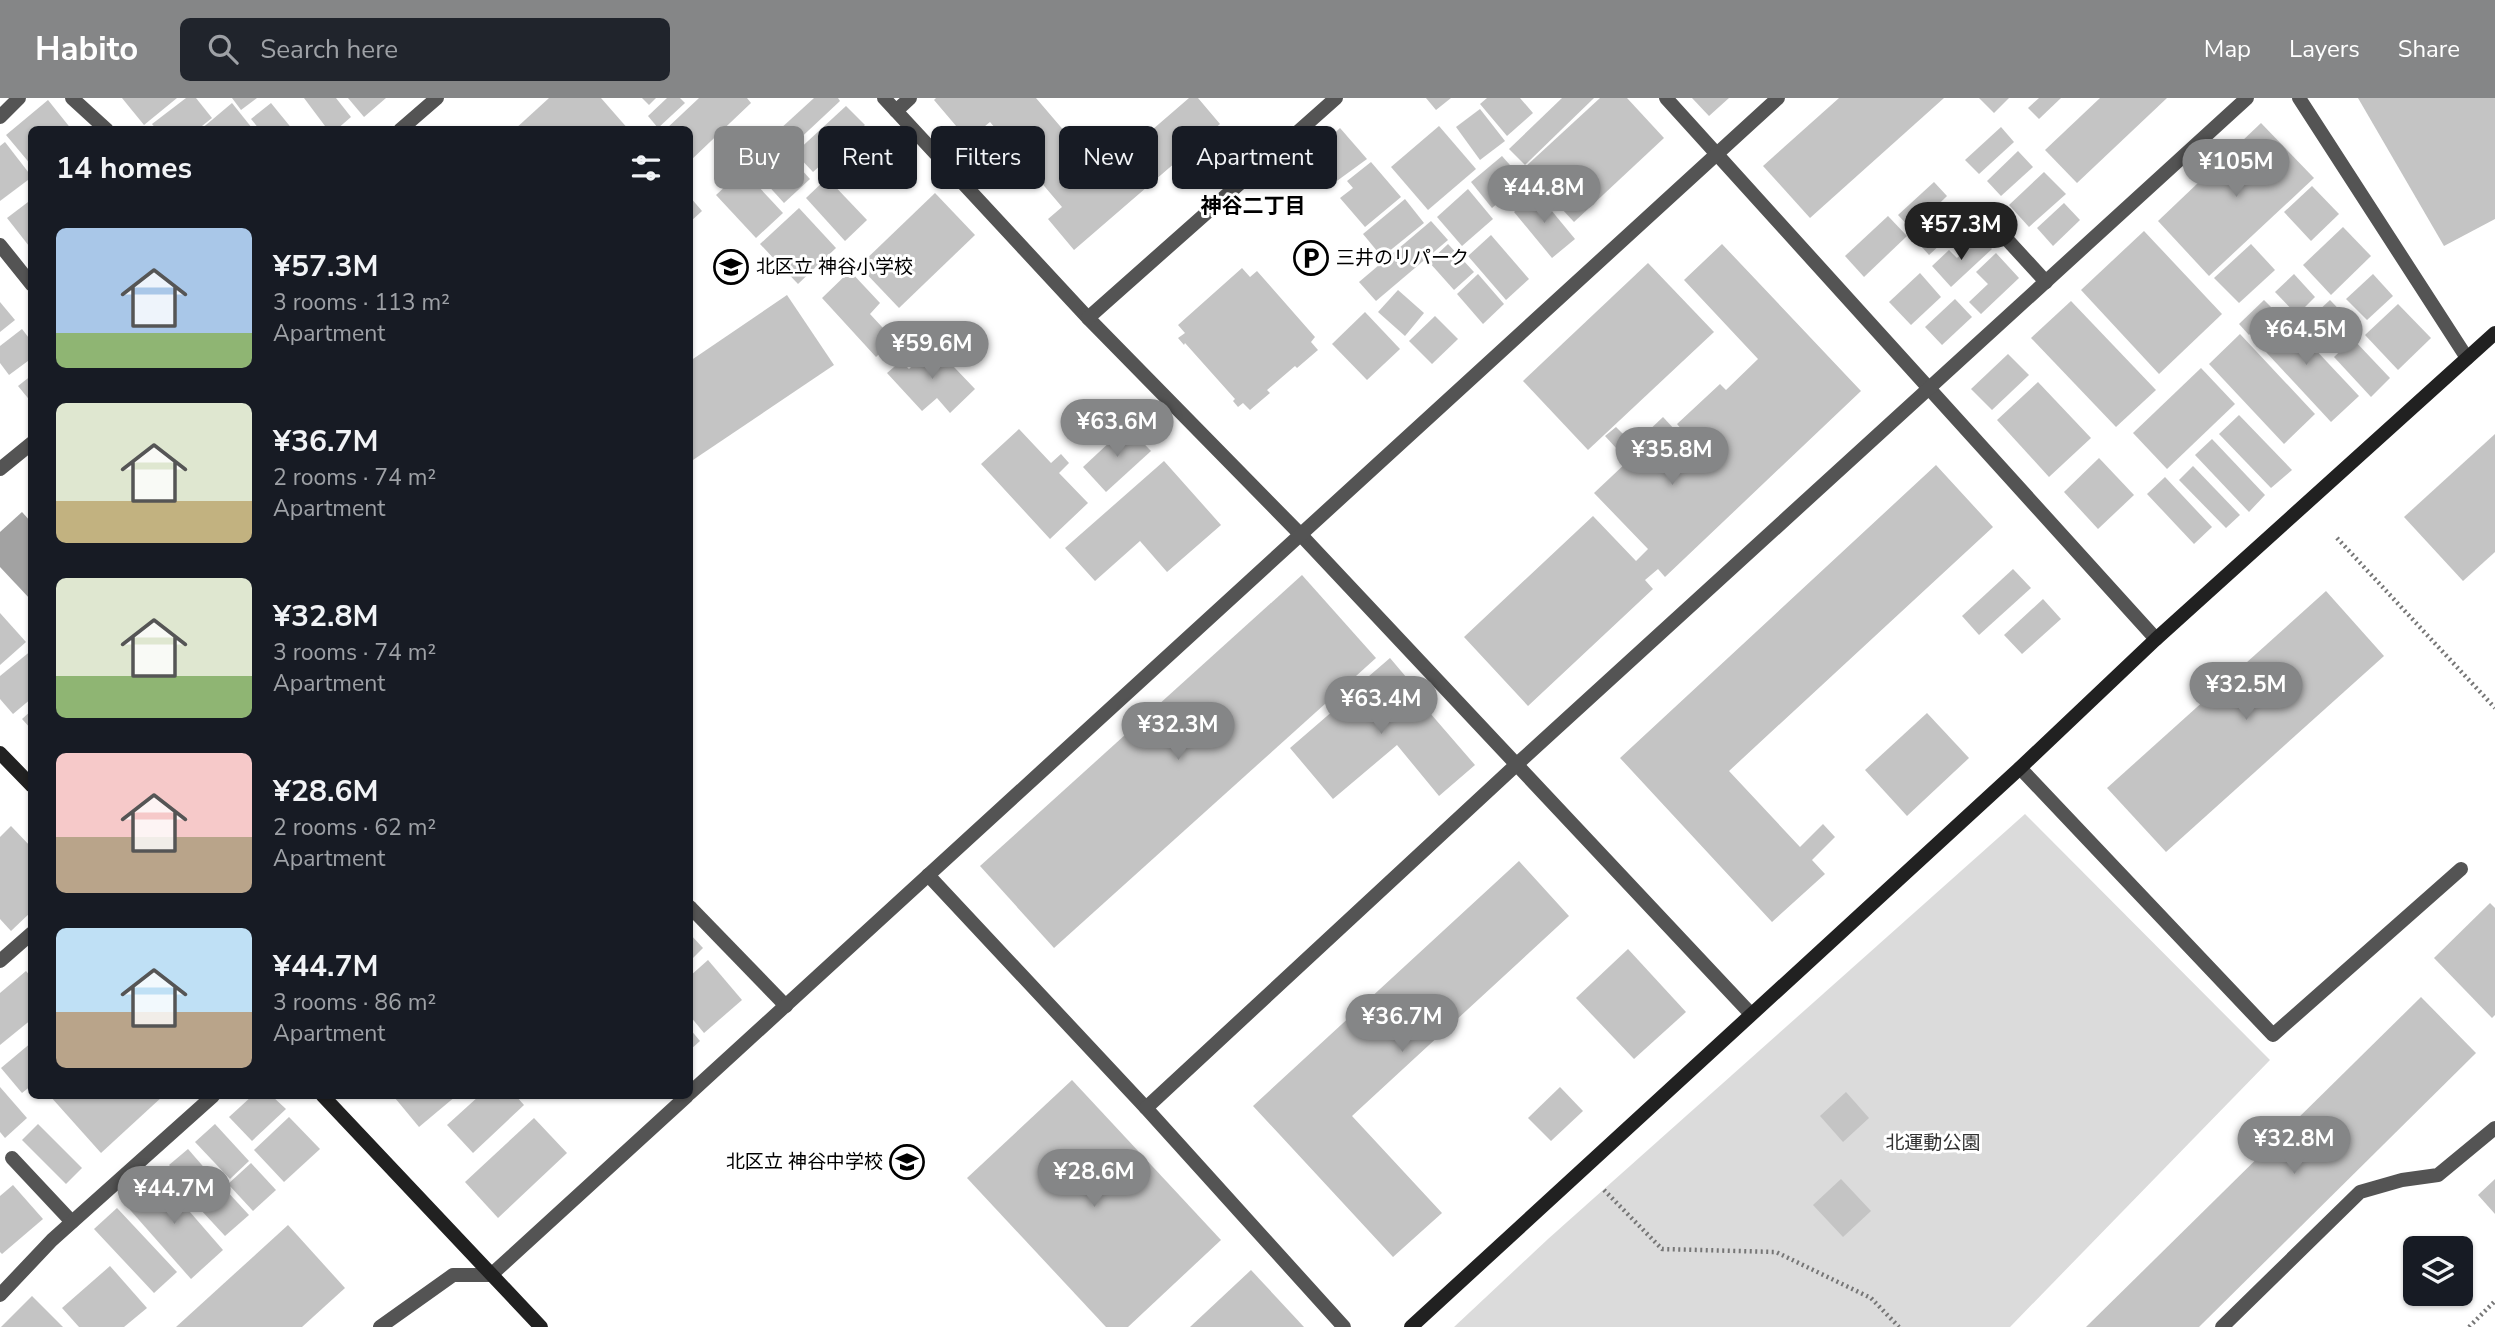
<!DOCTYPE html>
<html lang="en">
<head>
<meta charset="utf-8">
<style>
  :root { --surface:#171b24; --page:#20242c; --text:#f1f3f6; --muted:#9ea1a6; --accent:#858687 }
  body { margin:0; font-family:"Nunito Sans","Noto Sans JP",sans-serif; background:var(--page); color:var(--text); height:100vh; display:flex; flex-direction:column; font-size:26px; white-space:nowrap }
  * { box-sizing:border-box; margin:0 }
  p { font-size:23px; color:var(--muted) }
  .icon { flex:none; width:38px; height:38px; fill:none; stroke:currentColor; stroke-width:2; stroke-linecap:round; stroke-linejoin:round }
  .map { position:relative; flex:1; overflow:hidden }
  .details { position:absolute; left:28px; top:28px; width:665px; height:973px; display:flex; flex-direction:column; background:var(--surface); border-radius:10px; box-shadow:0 2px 5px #0004 }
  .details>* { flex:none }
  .banner { position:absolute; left:714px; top:28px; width:665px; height:63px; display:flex; gap:14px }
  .fabs { position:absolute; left:2403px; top:1138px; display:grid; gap:14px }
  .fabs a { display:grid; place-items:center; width:70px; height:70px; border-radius:10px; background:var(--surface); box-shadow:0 2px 5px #0004; font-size:35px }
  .price { position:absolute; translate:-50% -60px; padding:0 16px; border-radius:24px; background:var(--accent); color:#fff; font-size:23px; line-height:46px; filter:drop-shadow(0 2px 4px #0008) }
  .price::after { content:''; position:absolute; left:50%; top:42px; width:21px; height:16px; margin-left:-10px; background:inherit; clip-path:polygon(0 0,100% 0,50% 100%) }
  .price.on { background:#222; color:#fff }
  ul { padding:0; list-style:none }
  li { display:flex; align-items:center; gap:21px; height:175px; padding:0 28px }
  li span { display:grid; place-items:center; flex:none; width:196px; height:140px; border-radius:10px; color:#555 }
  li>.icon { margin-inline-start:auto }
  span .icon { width:84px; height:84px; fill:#fffc; stroke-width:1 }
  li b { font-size:30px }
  h2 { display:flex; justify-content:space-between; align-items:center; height:84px; padding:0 28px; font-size:30px }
  .tag { padding:0 24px; border-radius:10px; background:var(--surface); box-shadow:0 2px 5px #0004; font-size:24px; line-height:63px }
  .tag.on { background:var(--accent); color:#fff }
  header { display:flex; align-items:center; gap:42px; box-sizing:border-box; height:98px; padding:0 35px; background:var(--accent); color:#fff }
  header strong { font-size:33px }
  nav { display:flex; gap:38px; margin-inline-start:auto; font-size:24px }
  .search { width:490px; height:63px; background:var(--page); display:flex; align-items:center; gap:18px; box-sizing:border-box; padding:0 24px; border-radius:10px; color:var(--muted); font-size:26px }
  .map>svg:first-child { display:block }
</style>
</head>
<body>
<header>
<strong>Habito</strong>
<div class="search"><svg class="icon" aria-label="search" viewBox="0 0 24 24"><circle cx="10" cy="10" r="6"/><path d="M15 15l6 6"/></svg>Search here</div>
<nav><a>Map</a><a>Layers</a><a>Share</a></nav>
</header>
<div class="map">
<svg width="2495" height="1229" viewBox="0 0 2495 1229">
  <rect width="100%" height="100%" fill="#fff"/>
  <polygon fill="#dbdbdb" points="2025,716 2270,962 2010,1229 1454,1229 1548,1141"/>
  <polygon fill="#a2a2a2" points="22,414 31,424 31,502 0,469 0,434"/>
  <g fill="#c4c4c4">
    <polygon points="122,0 177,0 144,27"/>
    <polygon points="186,0 196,0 212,20 197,32 157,32 152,26"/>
    <polygon points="232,0 257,0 241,12"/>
    <polygon points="304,0 336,0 351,19 336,32 328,32"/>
    <polygon points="348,0 386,0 364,19"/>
    <polygon points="549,0 601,0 629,32 514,32"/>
    <polygon points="642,0 656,0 649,7"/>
    <polygon points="667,0 680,0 685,5 658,30 648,18"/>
    <polygon points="699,0 747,0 751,5 690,63 690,32 665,32"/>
    <polygon points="814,0 838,0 840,3 793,47 779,32"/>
    <polygon points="936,0 1036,0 1101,76 1189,0 1198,0 1220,26 1074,152 1048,121 1062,109 990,24 968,42 934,2"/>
    <polygon points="1426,0 1451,0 1436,12"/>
    <polygon points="1487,0 1520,0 1533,15 1507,38 1480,6"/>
    <polygon points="1562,0 1594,0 1525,67 1509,51"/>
    <polygon points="1600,0 1627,0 1664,40 1574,124 1524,70"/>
    <polygon points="1692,0 1729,0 1709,18"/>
    <polygon points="1839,0 1944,0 1810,120 1763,68"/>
    <polygon points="1979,0 2009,0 1994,15"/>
    <polygon points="2039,0 2061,0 2039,21 2028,10"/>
    <polygon points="2100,0 2167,0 2077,85 2045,52"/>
    <polygon points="2358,0 2495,0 2495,121 2444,148"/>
    <polygon points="48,2 72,32 32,32 32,68 6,37"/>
    <polygon points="232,5 252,30 251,32 200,32"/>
    <polygon points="271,5 293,32 260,32 251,21"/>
    <polygon points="846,8 865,27 813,74 795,55"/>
    <polygon points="1480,11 1505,43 1480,62 1456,29"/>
    <polygon points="2261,25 2314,80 2209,178 2158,123"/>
    <polygon points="1439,28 1476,71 1428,112 1391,69"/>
    <polygon points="2001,29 2014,44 1979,76 1965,62"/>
    <polygon points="1340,30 1367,61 1330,88 1319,87 1305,63"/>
    <polygon points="772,39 810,81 784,105 746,63"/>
    <polygon points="5,44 32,79 0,103 0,48"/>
    <polygon points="2018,53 2033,69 2001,98 1987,83"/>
    <polygon points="1502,58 1524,83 1492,110 1471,84"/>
    <polygon points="1371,64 1401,99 1365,129 1340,100 1353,90 1347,83"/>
    <polygon points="743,72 783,115 756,140 716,97"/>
    <polygon points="2044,74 2066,96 2029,129 2009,107"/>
    <polygon points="827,80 867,122 845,143 806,100"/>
    <polygon points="1934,84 1947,98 1912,132 1898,117"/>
    <polygon points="2312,88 2339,116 2311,143 2284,114"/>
    <polygon points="1468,91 1493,121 1462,148 1437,119"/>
    <polygon points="935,95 975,137 899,210 859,168"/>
    <polygon points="1537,95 1575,141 1552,160 1514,114"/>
    <polygon points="690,99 702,113 690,124"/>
    <polygon points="32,101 32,146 29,148 7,120"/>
    <polygon points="1405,101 1424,125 1382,159 1363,136"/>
    <polygon points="2064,105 2080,122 2053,148 2037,130"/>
    <polygon points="1959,109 1969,120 1929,157 1913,139 1932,120 1939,128"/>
    <polygon points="799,110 836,150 798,186 760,146"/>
    <polygon points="1888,118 1907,138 1864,179 1845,158"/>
    <polygon points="1431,123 1448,142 1376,203 1359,184"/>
    <polygon points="2343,129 2371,158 2331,197 2303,167"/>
    <polygon points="2144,133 2222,216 2159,276 2081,192"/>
    <polygon points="1491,137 1529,181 1506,202 1468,158"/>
    <polygon points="1980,138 1992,151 1951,189 1932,168 1949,152 1957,160"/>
    <polygon points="1448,146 1474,174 1454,192 1429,164"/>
    <polygon points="1722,146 1861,293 1665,479 1658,471 1645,482 1653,491 1528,608 1464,539 1593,418 1636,463 1648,451 1594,395 1628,363 1605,338 1616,329 1639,352 1642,350 1652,361 1683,333 1677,326 1720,286 1726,292 1758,261 1684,182"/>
    <polygon points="2251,146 2275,172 2239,205 2214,180"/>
    <polygon points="1996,155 2019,180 1981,216 1969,204 1988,186 1976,174"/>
    <polygon points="1648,165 1714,234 1588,352 1523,283"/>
    <polygon points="1242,170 1250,179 1257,173 1315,239 1311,244 1318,252 1297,270 1295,268 1267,292 1270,295 1250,312 1243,305 1238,309 1233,303 1235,301 1185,245 1184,247 1178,240 1185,235 1178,227"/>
    <polygon points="850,173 880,205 870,216 894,242 876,259 822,200"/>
    <polygon points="1920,175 1941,199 1911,227 1889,204"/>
    <polygon points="1478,176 1504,206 1483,226 1457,196"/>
    <polygon points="2294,176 2315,199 2297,217 2275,194"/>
    <polygon points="2373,176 2393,198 2367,222 2346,201"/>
    <polygon points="1398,192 1424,215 1405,238 1378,214"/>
    <polygon points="787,197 834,267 690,364 690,263"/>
    <polygon points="1955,201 1972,219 1942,247 1925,229"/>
    <polygon points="2264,202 2275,213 2249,237 2239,226"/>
    <polygon points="2330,202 2353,226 2327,250 2304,226"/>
    <polygon points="2071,203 2156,292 2116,329 2031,240"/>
    <polygon points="0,204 15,222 0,234"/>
    <polygon points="2398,206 2431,240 2398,272 2365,237"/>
    <polygon points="1365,214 1400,251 1367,282 1332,246"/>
    <polygon points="2281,215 2359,298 2331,324 2253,240"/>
    <polygon points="1435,218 1458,241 1432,266 1409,243"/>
    <polygon points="22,231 32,244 32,260 9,277 0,265 0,248"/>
    <polygon points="2240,236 2315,316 2284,346 2209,266"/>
    <polygon points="2353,241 2390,280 2371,299 2334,259"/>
    <polygon points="933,247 975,291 950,315 937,300 922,313 887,275 901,263 909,271"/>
    <polygon points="2008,256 2029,277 1992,312 1971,291"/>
    <polygon points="2201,270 2235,306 2167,371 2133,335"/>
    <polygon points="32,277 32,305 18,288"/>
    <polygon points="2038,284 2091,340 2049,379 1997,322"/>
    <polygon points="2239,317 2292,372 2271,390 2219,336"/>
    <polygon points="1663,319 1676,333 1657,351 1644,337"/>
    <polygon points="1127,328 1151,353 1106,394 1083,369"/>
    <polygon points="1019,331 1051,365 1061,356 1069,365 1059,375 1088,405 1050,441 981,366"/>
    <polygon points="2495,336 2495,454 2463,483 2404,419"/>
    <polygon points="2212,341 2265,397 2249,414 2195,357"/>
    <polygon points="2099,360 2134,397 2098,431 2064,394"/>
    <polygon points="1164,363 1221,427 1167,474 1140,443 1095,483 1065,450"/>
    <polygon points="1936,367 1993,429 1729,673 1800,749 1823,726 1835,739 1812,762 1825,776 1772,824 1620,660"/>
    <polygon points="2193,368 2240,417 2226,430 2179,382"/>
    <polygon points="2165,379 2212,429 2194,446 2147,396"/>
    <polygon points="2013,471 2031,490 1979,537 1962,518"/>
    <polygon points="1302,477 1376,560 1054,850 980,768"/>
    <polygon points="2326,493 2384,558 2166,754 2107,690"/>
    <polygon points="2043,501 2061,521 2022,556 2004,537"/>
    <polygon points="0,515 26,544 0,567"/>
    <polygon points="32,552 32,600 13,616 0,601 0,578"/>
    <polygon points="1390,560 1434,612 1430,615 1475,667 1439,698 1397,647 1333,701 1290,650 1356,593 1354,591"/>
    <polygon points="32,612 32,632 22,621"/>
    <polygon points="1927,615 1969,660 1907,718 1865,672"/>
    <polygon points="11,728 32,750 32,813 11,833 0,821 0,739"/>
    <polygon points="1519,763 1569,818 1352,1018 1442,1115 1393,1159 1253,1008"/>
    <polygon points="2490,805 2495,810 2495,917 2492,920 2434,860"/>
    <polygon points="690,836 703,850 690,863"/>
    <polygon points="1628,851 1686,914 1634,961 1576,900"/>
    <polygon points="708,862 742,902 704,935 690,918 690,878"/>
    <polygon points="26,873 32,880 32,921 0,947 0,895"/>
    <polygon points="2421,899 2476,955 2199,1229 2086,1229"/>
    <polygon points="690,931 700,943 690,952"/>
    <polygon points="32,944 32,987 22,995 1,970"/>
    <polygon points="1072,982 1221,1142 1128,1229 1106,1229 967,1080"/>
    <polygon points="0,989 27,1020 5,1040 0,1034"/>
    <polygon points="1560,989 1583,1013 1551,1043 1528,1020"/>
    <polygon points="1846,994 1869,1020 1843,1044 1820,1018"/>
    <polygon points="50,998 163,998 101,1055"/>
    <polygon points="252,998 272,998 286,1011 252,1043 229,1019"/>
    <polygon points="398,998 456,998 419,1029 395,1000"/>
    <polygon points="479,998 516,998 524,1007 473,1055 447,1027"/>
    <polygon points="289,1019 320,1051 284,1084 254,1052"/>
    <polygon points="534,1020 567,1055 498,1120 465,1084"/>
    <polygon points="38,1026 82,1070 66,1086 22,1042"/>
    <polygon points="215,1026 249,1063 230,1081 195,1044"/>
    <polygon points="188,1051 221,1089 203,1105 169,1067"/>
    <polygon points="251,1065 276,1092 253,1113 228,1086"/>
    <polygon points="157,1076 223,1152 191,1181 124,1105"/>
    <polygon points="1841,1081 1871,1113 1843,1139 1813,1107"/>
    <polygon points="2495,1081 2495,1116 2478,1097"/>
    <polygon points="13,1087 43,1121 2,1156 0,1154 0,1098"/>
    <polygon points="224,1090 249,1117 225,1138 200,1111"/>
    <polygon points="117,1110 177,1174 154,1195 94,1131"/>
    <polygon points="288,1127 345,1190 302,1229 176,1229"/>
    <polygon points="110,1168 147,1210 124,1229 79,1229 62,1210"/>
    <polygon points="1251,1172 1304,1229 1190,1229"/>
    <polygon points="32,1198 63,1229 1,1229"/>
  </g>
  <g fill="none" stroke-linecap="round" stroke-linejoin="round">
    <g stroke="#767676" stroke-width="4.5" stroke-dasharray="2 3.5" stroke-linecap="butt">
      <polyline points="2337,440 2495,610"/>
      <polyline points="1604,1092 1662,1151 1776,1154 1871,1200 1899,1229"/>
      <polyline points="2469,1229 2495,1203"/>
    </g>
    <g stroke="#545454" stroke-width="14">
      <polyline points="1980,112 2046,184"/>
      <polyline points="2020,670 2273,937 2461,771"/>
      <polyline points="0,863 32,835"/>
      <polyline points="12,1060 72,1124"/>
      <polyline points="380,1229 453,1177 491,1177"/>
      <polyline points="2222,1229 2360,1094 2402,1082 2438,1077 2495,1030"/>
    </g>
    <g stroke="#545454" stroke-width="14">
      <polyline points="72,0 107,32"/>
      <polyline points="884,0 1088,220 1300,436 1750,915"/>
      <polyline points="1666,0 2156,541"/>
      <polyline points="2299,0 2467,260"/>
      <polyline points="896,13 910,0"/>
      <polyline points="0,19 19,0"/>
      <polyline points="400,32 437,0"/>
      <polyline points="0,147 32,187"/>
      <polyline points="1088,220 1336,0"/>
      <polyline points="0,371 32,345"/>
      <polyline points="928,777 1146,1010 1344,1229"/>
      <polyline points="690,809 786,908"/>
      <polyline points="690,995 1778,0"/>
      <polyline points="1146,1010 1516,667 2247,0"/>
      <polyline points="491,1177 687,998"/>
      <polyline points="0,1197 52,1142 213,998"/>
    </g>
    <g stroke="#212121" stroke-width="14">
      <polyline points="0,655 32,688"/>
      <polyline points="323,998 541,1229"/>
      <polyline points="1411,1229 2020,670 2156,541 2495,235"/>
    </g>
  </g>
  <defs>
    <g id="parking-ring" transform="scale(1.75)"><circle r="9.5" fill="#fff" stroke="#000" stroke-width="1.5"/><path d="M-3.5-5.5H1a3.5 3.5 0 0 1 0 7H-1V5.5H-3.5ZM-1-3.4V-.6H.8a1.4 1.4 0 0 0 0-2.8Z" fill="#000"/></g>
    <g id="school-ring" transform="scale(1.75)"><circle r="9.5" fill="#fff" stroke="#000" stroke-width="1.5"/><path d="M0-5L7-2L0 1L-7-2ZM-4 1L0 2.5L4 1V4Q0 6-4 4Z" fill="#000"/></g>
  </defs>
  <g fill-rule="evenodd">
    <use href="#parking-ring" x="1311" y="160"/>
    <use href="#school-ring" x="731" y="169"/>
    <use href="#school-ring" x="907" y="1064"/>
  </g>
  <g text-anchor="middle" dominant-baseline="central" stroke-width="6" stroke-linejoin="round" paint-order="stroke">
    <g font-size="19" fill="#000" stroke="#fff" text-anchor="start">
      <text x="1336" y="160">三井のリパーク</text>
      <text x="756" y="169">北区立 神谷小学校</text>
      <text x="883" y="1064" text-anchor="end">北区立 神谷中学校</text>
    </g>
    <g font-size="19" fill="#323232" stroke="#fff">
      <text x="1933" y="1045">北運動公園</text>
    </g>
    <g font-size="21" font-weight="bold" fill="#000" stroke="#fff">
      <text x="1253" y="108">神谷二丁目</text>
    </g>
  </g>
</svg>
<div class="fabs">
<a><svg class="icon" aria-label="layers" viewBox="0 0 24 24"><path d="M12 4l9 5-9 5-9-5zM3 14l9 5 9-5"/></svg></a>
</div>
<b class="price" style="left:2236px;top:101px">¥105M</b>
<b class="price" style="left:1544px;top:127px">¥44.8M</b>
<b class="price on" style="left:1961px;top:164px">¥57.3M</b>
<b class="price" style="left:2306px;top:269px">¥64.5M</b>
<b class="price" style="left:932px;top:283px">¥59.6M</b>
<b class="price" style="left:1117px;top:361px">¥63.6M</b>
<b class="price" style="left:1672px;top:389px">¥35.8M</b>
<b class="price" style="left:2246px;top:624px">¥32.5M</b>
<b class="price" style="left:1381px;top:638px">¥63.4M</b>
<b class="price" style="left:1178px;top:664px">¥32.3M</b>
<b class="price" style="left:1402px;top:956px">¥36.7M</b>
<b class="price" style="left:2294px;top:1078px">¥32.8M</b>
<b class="price" style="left:1094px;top:1111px">¥28.6M</b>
<b class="price" style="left:174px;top:1128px">¥44.7M</b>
<div class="banner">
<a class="tag on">Buy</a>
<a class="tag">Rent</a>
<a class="tag">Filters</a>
<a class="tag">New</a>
<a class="tag">Apartment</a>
</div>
<section class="details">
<h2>14 homes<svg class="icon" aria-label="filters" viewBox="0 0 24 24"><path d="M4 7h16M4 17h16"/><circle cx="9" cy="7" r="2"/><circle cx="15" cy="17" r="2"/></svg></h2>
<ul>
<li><span style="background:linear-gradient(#a9c7e8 75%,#8fb573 0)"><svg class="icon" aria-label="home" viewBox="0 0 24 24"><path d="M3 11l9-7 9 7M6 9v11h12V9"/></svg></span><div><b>¥57.3M</b><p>3 rooms · 113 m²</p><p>Apartment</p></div></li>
<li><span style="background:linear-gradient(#dfe7d0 70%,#c2b280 0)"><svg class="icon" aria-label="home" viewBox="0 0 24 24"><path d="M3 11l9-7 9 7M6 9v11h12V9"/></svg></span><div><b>¥36.7M</b><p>2 rooms · 74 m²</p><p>Apartment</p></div></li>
<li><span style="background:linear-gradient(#dfe7d0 70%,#8fb573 0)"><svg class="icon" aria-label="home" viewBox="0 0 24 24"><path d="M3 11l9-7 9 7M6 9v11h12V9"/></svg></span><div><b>¥32.8M</b><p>3 rooms · 74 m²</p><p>Apartment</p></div></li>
<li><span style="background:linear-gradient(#f6c9c9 60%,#b9a48a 0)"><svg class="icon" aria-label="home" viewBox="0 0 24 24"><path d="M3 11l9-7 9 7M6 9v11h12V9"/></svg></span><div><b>¥28.6M</b><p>2 rooms · 62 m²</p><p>Apartment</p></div></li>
<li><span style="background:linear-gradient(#bfe0f5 60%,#b9a48a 0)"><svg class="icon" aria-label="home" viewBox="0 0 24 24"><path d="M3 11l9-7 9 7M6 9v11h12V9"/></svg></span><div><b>¥44.7M</b><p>3 rooms · 86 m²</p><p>Apartment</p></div></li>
</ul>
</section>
</div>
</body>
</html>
